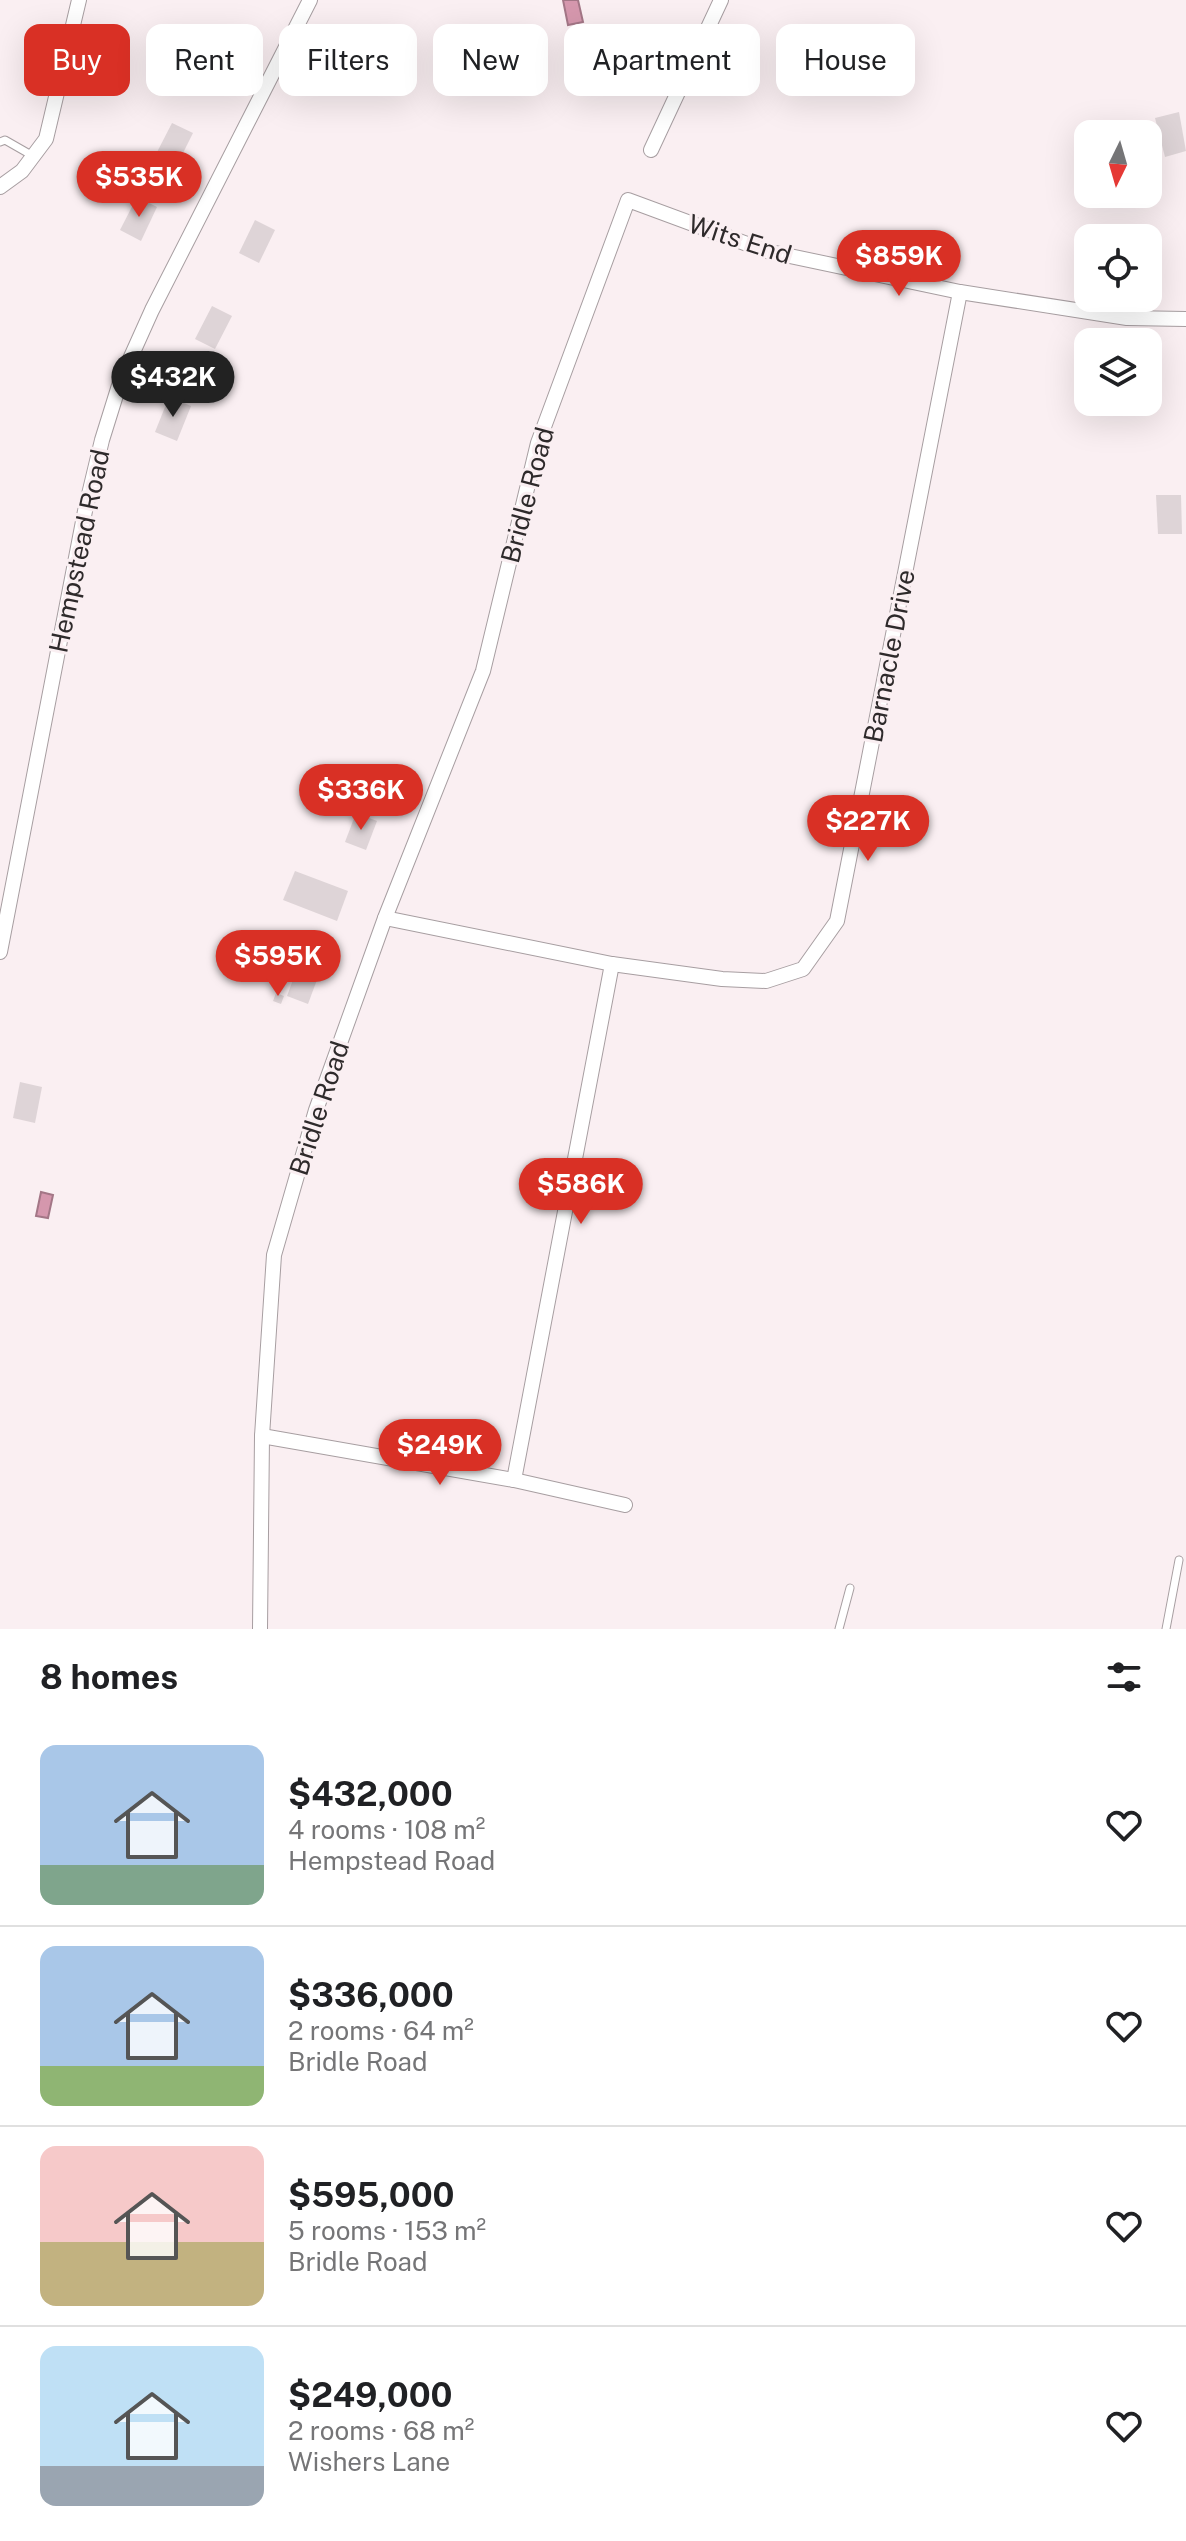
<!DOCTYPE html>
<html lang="en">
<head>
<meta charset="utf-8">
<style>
  :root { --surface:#fff; --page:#f2f2f2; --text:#202124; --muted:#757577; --line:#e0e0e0; --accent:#d93025 }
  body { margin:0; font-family:"Public Sans",sans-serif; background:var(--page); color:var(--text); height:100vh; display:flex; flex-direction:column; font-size:30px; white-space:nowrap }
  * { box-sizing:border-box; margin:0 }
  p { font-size:26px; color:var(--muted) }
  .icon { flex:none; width:44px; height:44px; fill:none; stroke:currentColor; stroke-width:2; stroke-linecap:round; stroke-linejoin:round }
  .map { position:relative; height:1629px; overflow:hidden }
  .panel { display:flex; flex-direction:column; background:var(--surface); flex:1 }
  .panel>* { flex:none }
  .banner { position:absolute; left:24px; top:24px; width:1138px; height:72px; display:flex; gap:16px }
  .needle { width:52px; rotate:185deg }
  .fabs { position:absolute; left:1074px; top:120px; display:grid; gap:16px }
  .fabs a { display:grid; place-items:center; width:88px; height:88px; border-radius:16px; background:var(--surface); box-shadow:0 8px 32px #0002; font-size:40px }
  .price { position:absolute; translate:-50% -68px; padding:0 18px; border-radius:28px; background:var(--accent); color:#fff; font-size:26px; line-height:52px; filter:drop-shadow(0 2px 4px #0008) }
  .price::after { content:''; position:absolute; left:50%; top:48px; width:24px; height:18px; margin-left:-12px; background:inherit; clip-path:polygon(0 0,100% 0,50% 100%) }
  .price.on { background:#222; color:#fff }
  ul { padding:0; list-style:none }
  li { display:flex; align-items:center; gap:24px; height:200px; padding:0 40px }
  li+li { border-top:2px solid var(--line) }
  li span { display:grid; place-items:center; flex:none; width:224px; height:160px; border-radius:16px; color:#555 }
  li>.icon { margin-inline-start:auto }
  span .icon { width:96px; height:96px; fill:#fffc; stroke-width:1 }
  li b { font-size:34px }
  h2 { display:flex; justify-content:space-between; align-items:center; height:96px; padding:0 40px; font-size:34px }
  .chip { padding:0 28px; border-radius:16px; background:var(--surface); box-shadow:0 8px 32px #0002; font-size:28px; line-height:72px }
  .chip.on { background:var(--accent); color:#fff }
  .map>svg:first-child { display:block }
</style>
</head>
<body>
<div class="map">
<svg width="1186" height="1629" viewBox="0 0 1186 1629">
  <rect width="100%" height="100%" fill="#faeff2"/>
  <g fill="#d597ad" stroke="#a37686" stroke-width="2">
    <polygon points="563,0 578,0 583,22 568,25"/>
    <polygon points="401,42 412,47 400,71 389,66"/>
    <polygon points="41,1192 53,1195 48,1218 36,1216"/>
  </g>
  <g fill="#ded4d7">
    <polygon points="1179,112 1186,151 1165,157 1155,118"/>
    <polygon points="172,123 193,133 175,169 154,158"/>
    <polygon points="137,197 157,207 141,241 120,230"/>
    <polygon points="255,220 275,230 259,263 239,253"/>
    <polygon points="212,306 232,316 215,349 195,339"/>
    <polygon points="169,397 191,406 177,441 155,432"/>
    <polygon points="1156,495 1181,495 1182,534 1158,534"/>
    <polygon points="356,813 377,821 366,850 345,842"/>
    <polygon points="295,871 348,891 337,921 283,900"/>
    <polygon points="300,961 321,969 308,1004 287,996"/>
    <polygon points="276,993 284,996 281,1004 273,1001"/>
    <polygon points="20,1082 42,1087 35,1123 13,1118"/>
  </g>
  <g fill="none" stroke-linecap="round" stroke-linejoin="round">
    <g stroke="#a79ea1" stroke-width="9">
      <g id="service">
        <polyline points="0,142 5,140 33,156"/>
        <polyline points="839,1629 850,1588"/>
        <polyline points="1166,1629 1179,1560"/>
      </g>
    </g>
    <g stroke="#a79ea1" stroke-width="16">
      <g id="minor">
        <polyline points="651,150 721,0"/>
        <polyline points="0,187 22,171 46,139 79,0"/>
        <polyline points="385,918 612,964 722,979 766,981 803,969 837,921 960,292"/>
        <polyline points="0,952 85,511 102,440 121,379 152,310 310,0"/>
        <polyline points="262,1436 514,1480 625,1505"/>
        <polyline points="514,1480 612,964"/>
        <polyline points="260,1629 262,1436 274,1255 316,1110 385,918 483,671 538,443 628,200 766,251 960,292 1127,318 1186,319"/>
      </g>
    </g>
    <use href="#service" stroke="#fff" stroke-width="7"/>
    <use href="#minor" stroke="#fff" stroke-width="14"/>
  </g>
  <g text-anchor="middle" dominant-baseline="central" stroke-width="6" stroke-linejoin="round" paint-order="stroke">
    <g font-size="26" fill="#2e2a2b" stroke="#faeff2">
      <text transform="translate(740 239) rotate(18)">Wits End</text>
      <text transform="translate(527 495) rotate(-75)">Bridle Road</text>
      <text transform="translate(79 551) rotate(-78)">Hempstead Road</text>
      <text transform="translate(889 656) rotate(-79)">Barnacle Drive</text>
      <text transform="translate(319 1108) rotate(-72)">Bridle Road</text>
    </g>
  </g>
</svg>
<div class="fabs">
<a><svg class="needle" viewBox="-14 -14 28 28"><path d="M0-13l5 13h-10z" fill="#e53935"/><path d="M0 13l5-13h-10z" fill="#757577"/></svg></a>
<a><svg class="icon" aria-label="locate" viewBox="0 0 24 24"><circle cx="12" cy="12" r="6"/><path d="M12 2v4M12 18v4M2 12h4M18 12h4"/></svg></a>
<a><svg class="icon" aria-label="layers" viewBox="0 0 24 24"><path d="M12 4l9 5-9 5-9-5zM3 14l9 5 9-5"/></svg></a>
</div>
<b class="price" style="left:139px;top:219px">$535K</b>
<b class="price" style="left:899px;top:298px">$859K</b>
<b class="price on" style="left:173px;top:419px">$432K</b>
<b class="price" style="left:361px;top:832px">$336K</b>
<b class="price" style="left:868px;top:863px">$227K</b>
<b class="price" style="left:278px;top:998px">$595K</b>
<b class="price" style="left:581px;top:1226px">$586K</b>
<b class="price" style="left:440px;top:1487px">$249K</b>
<div class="banner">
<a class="chip on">Buy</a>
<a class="chip">Rent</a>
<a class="chip">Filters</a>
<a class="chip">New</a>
<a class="chip">Apartment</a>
<a class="chip">House</a>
</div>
</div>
<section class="panel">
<h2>8 homes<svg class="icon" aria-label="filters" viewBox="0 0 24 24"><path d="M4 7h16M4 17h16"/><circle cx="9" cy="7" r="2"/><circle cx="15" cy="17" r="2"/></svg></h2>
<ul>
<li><span style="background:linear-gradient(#a9c7e8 75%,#7fa58c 0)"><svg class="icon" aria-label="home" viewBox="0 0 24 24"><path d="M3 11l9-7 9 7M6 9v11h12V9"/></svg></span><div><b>$432,000</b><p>4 rooms · 108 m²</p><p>Hempstead Road</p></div><svg class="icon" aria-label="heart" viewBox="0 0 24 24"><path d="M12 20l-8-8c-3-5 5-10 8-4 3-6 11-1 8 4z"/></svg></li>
<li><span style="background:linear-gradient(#a9c7e8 75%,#8fb573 0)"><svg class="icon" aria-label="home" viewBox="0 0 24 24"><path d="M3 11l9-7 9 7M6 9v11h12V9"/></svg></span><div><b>$336,000</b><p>2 rooms · 64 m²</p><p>Bridle Road</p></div><svg class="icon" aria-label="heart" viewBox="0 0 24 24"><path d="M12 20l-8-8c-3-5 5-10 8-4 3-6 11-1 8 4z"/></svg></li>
<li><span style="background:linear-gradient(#f6c9c9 60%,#c2b280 0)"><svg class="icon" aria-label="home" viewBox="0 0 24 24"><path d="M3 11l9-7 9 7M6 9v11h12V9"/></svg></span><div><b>$595,000</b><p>5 rooms · 153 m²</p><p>Bridle Road</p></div><svg class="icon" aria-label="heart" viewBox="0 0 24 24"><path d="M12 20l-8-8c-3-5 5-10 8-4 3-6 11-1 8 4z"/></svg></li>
<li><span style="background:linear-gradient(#bfe0f5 75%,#9aa5b1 0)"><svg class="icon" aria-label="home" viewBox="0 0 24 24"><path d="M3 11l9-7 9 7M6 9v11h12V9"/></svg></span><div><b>$249,000</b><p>2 rooms · 68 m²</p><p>Wishers Lane</p></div><svg class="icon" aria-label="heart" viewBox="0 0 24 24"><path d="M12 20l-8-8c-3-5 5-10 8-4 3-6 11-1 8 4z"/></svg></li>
</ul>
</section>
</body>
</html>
